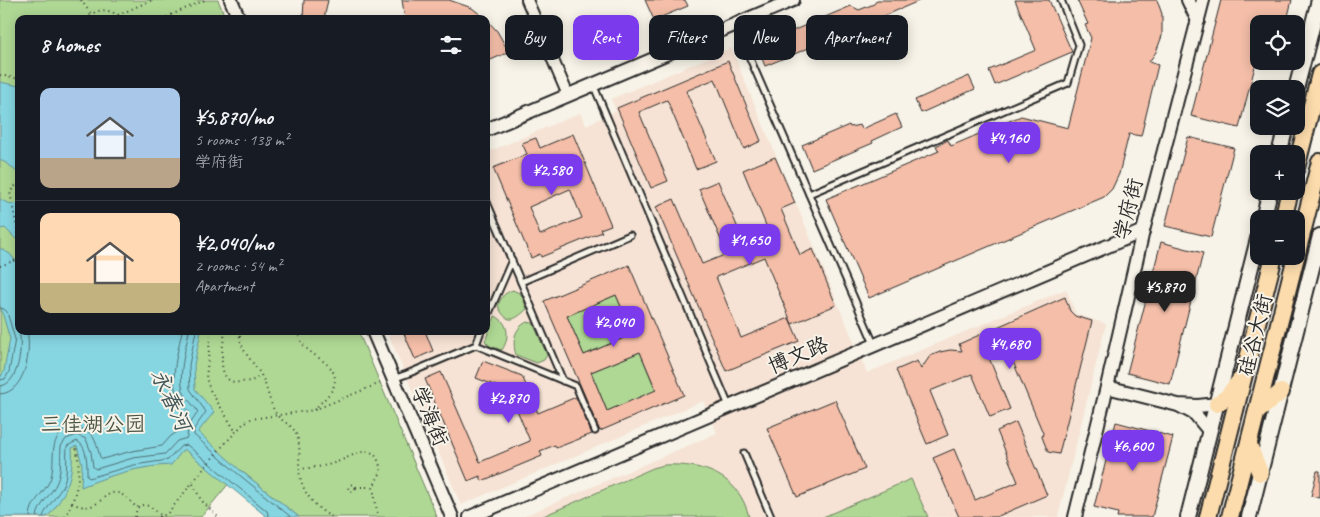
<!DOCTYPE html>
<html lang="en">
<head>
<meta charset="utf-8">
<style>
  :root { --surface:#171b24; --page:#20242c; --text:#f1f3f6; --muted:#9ea1a6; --line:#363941; --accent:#7c3aed }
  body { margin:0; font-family:Caveat,"LXGW WenKai TC",sans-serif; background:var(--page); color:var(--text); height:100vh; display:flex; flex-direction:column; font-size:19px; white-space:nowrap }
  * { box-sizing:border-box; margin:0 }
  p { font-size:16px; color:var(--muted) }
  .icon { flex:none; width:28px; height:28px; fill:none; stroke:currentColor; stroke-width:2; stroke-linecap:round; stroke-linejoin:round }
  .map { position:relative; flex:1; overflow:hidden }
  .side { position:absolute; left:15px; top:15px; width:475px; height:320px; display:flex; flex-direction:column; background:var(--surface); border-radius:10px; box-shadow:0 2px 12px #0003 }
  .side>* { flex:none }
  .guide { position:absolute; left:505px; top:15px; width:475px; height:45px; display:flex; gap:10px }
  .tools { position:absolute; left:1250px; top:15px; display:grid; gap:10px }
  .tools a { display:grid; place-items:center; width:55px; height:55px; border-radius:10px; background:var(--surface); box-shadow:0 2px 12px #0003; font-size:25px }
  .price { position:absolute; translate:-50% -42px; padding:0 11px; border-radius:10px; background:var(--accent); color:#fff; font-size:16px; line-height:32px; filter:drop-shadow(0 1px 2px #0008) }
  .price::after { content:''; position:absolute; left:50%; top:30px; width:15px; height:11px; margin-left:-8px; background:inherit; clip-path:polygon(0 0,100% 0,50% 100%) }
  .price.on { background:#222; color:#fff }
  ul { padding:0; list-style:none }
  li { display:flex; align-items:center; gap:15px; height:125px; padding:0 25px }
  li+li { border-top:1px solid var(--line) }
  li span { display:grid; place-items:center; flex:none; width:140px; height:100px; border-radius:10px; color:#555 }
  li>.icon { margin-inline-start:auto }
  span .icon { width:60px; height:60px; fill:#fffc; stroke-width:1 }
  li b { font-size:21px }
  h2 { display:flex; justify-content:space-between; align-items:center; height:60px; padding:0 25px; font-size:21px }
  .chip { padding:0 18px; border-radius:10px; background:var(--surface); box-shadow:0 2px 12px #0003; font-size:18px; line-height:45px }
  .chip.on { background:var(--accent); color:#fff }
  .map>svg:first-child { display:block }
</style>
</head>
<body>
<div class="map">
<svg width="1320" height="517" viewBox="0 0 1320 517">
  <rect width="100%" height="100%" fill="#f7f3e8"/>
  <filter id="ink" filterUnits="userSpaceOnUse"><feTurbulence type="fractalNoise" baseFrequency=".02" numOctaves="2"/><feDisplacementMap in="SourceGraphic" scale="10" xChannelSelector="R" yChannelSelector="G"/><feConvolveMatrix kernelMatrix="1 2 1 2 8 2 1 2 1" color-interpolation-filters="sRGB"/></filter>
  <g filter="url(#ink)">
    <polygon fill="#f6e3d5" points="731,48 867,373 1066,289 1076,314 1106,324 1058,517 522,517 717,433 703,401 461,505 387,331 486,331 486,153 580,113 586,125 616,111 611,99"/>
    <g fill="#afd894" stroke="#6d8260">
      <polygon points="0,0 218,0 226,19 19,19 19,331 358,331 437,517 299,517 240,470 201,517 0,517"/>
      <path d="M 513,290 L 521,294 L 527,309 C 514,321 507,325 498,306 C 501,297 504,293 513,290 Z"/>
      <polygon points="616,295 633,334 584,355 567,316"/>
      <path d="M 495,316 C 509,322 510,338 502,350 L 490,346 L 485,341 Z"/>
      <path d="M 527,322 L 533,323 L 547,355 L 544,360 L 537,363 L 516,355 C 512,342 514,328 527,322 Z"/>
      <polygon points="640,352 656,391 607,411 591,372"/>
      <path d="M 664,465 C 703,463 739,475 749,517 L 541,517 L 653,468 Z"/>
      <polygon points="911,479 928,517 823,517"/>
    </g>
    <g fill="#86d6e2" stroke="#629299">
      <polygon points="0,82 19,86 19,174 8,164 0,160"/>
      <path d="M 0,199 C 6,203 12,205 19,203 L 19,238 L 16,239 L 5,228 L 0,229 Z"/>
      <path d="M 0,248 L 10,254 L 19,265 L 19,331 L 201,331 L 194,365 L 195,389 L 214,412 L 198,432 L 240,470 L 299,517 L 267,517 L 184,449 L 171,465 C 140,466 110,475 81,487 L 82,464 L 77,446 L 72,448 C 74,474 66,496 49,515 L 46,517 L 0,517 L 0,378 L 4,371 L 10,339 L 0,305 Z"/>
    </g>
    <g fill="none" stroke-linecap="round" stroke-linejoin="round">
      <g stroke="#4f6f74" stroke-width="1">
        <polyline points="0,308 4,309 7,312 15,339 9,372 5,379 0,380"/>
        <polyline points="196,331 189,365 190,389 206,412 194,429 194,435 237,473 291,517"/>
        <path d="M 0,386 C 19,385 23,346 19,331"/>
        <path d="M 0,394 C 25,393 32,351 27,331"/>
        <path d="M 30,517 C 30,502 44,494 50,480 C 57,463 46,438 68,429 C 73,428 78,427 83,429 C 95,433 97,446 100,457 L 102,459 L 132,451 L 162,446 L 171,436 L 179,431 L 182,422 L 189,412 C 185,407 180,402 177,396 C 170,376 178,351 182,331"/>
        <path d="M 37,517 C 38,505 52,494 57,482 C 62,470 60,458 61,446 L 66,439 L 77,435 L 86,439 L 91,452 L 93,467 L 96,469 L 133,458 L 165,454 L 177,441 L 187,438 L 188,427 L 198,412 C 195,406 187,400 184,393 C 177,377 186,348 189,331"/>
        <path d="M 43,517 C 45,508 60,494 64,483 C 68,470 66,458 67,446 L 77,441 C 88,446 87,466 87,476 L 89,478 L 134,465 L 168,460 L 181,446 L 187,445 L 267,511 L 269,517"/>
      </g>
    </g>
    <g fill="#f4bea8" stroke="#2b2b2b" fill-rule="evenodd">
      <polygon points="304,0 328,0 324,19 303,19"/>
      <polygon points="402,0 449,0 472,8 486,19 497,31 509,52 486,62 486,19 405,19"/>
      <polygon points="645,0 685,0 688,6 654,20"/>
      <polygon points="877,0 921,0 877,19 877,20 765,66 757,46 851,6 859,10 874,4"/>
      <polygon points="1015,0 1049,0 1072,52 995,85 989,70 1036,50"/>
      <polygon points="1077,0 1157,0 1162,14 1162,36 1156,52 1149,62 1158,65 1141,136 1129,134 1119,174 1112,189 1104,197 1097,200 869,298 826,199 939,151 936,146 948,140 951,146 1021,116 1068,128 1091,38 1085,25 1088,24"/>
      <polygon points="1221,0 1292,0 1286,24 1259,24 1259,51 1239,128 1191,116"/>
      <polygon points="728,61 761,141 744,149 715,79 686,91 716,161 696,169 667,100 639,112 668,181 651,188 617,108"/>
      <polygon points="969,76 975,89 921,113 915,100"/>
      <polygon points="896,114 902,127 872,141 873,143 812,169 802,145 849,125 850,127 860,125 862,129"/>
      <path d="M 573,134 L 611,225 L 600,229 L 602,232 L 541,257 L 540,254 L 531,258 L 493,168 L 527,154 L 522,143 L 536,138 L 540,148 ZM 570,189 L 582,218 L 540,235 L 529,207 Z"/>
      <polygon points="1188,137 1234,148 1211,237 1165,226"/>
      <polygon points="775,157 795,203 781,209 800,255 813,249 836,305 792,324 764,257 716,277 741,338 789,318 799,341 726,371 656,207 674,199 702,264 727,254 699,189 718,181 745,245 770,235 743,170"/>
      <polygon points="1161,242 1203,253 1170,384 1127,373"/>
      <path d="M 629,265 L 684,395 L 600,431 L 544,301 ZM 616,295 L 633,334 L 584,355 L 567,316 ZM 640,352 L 656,390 L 607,411 L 591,372 Z"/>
      <polygon points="1065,297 1070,311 1075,316 1092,321 1059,454 1048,452 1042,437 1043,433 1006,345 987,353 1010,409 990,417 972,374 930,391 948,435 927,444 896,370 917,361 921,369 930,356 940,352 950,350 962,351 959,344"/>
      <polygon points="403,331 425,331 433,351 415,359"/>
      <polygon points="483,361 522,376 538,413 576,397 592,434 556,448 555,445 540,451 542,456 482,481 480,476 468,481 425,379 441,372 480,462 530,441 509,391 476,378"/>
      <polygon points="835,400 865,469 797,497 767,428"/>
      <polygon points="1016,422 1047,495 996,517 959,517 933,458 954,449 975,500 1018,482 997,431"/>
      <polygon points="1116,422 1173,437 1152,517 1117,517 1118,513 1094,507"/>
      <polygon points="1317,471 1320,471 1320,498 1311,496"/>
    </g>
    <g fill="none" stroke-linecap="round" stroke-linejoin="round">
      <g stroke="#2b2b2b" stroke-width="9">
        <g id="service">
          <polyline points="735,24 874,344"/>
          <polyline points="593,84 729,406"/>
          <polyline points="809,194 1068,83 1079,45 1061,0"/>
          <polyline points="486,200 563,381"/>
          <polyline points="521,282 630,235"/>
          <polyline points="486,320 512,260"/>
          <polyline points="476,345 481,331"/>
          <polyline points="393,379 407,374 476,345 576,386 595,431"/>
          <polyline points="744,453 771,517"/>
        </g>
      </g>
      <g stroke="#2b2b2b" stroke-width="14">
        <polyline id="minor" points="527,0 568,95"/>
      </g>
      <g stroke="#2b2b2b" stroke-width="16">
        <g id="tertiary">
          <polyline points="231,0 239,19"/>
          <polyline points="1188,0 1198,21"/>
          <polyline points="486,130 793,0"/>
          <polyline points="373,331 452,517"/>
          <polyline points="1107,387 1178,405 1198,406 1217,404"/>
          <polyline points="1180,406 1195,414 1210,432"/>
          <polyline points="470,517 1143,231"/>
          <polyline points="1075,517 1107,387 1143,231 1203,0"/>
        </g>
      </g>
      <g stroke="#2b2b2b" stroke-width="18">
        <g id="secondary">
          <polyline points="1296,89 1319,0"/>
          <polyline points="1279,154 1286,126"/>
          <polyline points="1263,219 1270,191"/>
          <polyline points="1188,517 1259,235"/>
          <polyline points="1249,517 1320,236"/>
        </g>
      </g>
      <g stroke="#2b2b2b" stroke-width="20">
        <g id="primary">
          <polyline points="1296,168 1320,74"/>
          <polyline points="1283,219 1290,191"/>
          <polyline points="1217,404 1227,397 1240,380"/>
          <polyline points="1257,412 1281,392"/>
          <polyline points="1249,445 1260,473"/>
          <polyline points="1208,517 1274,256"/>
          <polyline points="1230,517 1320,162"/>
        </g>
      </g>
      <g stroke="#2b2b2b" stroke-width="2" stroke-dasharray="1 4" stroke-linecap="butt">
        <polyline points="81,0 91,14"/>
        <polyline points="118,15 152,0"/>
        <path d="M 86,19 C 97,7 111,8 122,19"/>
        <polyline points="162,19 205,0"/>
        <polyline points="0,75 19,79"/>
        <polyline points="19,182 10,192 19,238"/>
        <polyline points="0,266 19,259"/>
        <polyline points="211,331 206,378 210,390 236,432"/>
        <path d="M 225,331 C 223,347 214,385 240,382 C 249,381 255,382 260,374"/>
        <path d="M 240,331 C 238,349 253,361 261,375 C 268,387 269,404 277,415 C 282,422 293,425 296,434 C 301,444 299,457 299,468 C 300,490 314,508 332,517"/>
        <path d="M 298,331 C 299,338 302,344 307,349 C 317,359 342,367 333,388 C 329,396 320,403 314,410"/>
        <path d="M 299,469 C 310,468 323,467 334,463 C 355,456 376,437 381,472 L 373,487 L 378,517"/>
        <polyline points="193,484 201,500 218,517"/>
        <circle cx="352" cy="488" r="3.5"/>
        <polyline points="356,487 373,487"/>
        <path d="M 72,503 C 99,516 102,490 117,493 C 124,494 132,503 137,508"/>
        <path d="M 65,517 C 77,497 82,471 76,448"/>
        <path d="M 135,517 L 137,508 C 146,500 154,510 162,516"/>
        <polyline points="159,517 167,514 219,450 244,423 251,419 314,410 383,382"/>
      </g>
      <use href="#service" stroke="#f7f3e8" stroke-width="5"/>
      <use href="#minor" stroke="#f7f3e8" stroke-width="10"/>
      <use href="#tertiary" stroke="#f7f3e8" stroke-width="12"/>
      <use href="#secondary" stroke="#f7f3e8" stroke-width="14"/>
      <use href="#primary" stroke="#fcdcac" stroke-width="16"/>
    </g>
  </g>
  <g text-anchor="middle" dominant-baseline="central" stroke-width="4" stroke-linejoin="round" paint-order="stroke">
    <g font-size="21" fill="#2b2b2b" stroke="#f7f3e8">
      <text transform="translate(1128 209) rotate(-76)">学府街</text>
      <text transform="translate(1255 335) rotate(-76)">硅谷大街</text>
      <text transform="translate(798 355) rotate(-23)">博文路</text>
      <text transform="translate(430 416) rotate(67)">学海街</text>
    </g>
    <g font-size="21" fill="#4c5645" stroke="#f7f3e8">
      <text x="93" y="424">三佳湖公园</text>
    </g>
    <g font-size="22" font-style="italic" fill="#425659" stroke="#f7f3e8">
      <text transform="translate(171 400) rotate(65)">永春河</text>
    </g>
  </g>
</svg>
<div class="tools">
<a><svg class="icon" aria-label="locate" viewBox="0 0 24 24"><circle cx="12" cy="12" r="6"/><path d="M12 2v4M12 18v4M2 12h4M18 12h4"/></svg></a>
<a><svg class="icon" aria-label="layers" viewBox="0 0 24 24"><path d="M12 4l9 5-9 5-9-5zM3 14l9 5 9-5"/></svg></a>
<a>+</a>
<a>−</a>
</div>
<b class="price" style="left:1009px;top:164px">¥4,160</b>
<b class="price" style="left:552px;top:196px">¥2,580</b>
<b class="price" style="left:750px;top:266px">¥1,650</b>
<b class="price on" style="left:1165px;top:313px">¥5,870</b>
<b class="price" style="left:614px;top:348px">¥2,040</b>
<b class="price" style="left:1010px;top:370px">¥4,680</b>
<b class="price" style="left:509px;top:424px">¥2,870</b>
<b class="price" style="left:1133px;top:472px">¥6,600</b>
<div class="guide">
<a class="chip">Buy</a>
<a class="chip on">Rent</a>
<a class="chip">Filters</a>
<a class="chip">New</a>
<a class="chip">Apartment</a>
</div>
<section class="side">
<h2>8 homes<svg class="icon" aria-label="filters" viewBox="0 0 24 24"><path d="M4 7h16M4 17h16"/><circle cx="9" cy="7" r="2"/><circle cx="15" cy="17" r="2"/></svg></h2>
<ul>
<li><span style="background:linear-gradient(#a9c7e8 70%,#b9a48a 0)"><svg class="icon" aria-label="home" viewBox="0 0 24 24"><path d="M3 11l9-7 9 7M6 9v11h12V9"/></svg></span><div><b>¥5,870/mo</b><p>5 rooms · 138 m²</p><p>学府街</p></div></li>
<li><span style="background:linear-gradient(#ffd9b3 70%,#c2b280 0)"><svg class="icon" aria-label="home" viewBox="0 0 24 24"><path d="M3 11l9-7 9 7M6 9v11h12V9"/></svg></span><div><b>¥2,040/mo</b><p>2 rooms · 54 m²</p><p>Apartment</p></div></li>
</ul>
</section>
</div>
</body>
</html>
